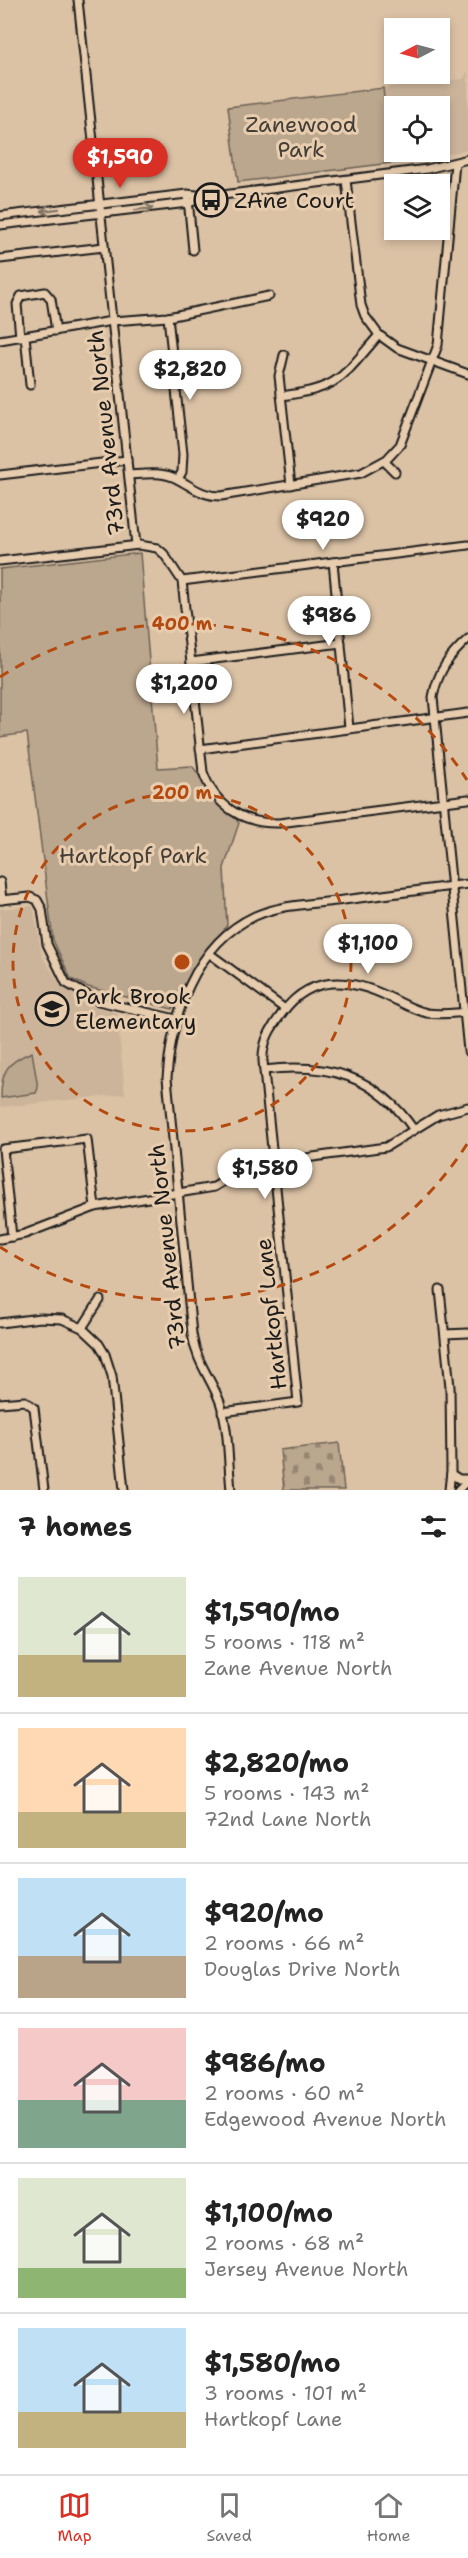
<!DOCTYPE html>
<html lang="en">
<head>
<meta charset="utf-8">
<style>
  :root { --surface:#fff; --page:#f6f6f6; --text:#222; --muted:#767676; --line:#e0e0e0; --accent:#d93025 }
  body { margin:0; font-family:"Shantell Sans",sans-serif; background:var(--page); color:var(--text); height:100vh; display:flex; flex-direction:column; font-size:22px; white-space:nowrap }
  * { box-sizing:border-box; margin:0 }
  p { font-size:20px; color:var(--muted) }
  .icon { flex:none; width:33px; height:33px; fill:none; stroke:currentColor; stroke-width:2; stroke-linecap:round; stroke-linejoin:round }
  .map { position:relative; height:1490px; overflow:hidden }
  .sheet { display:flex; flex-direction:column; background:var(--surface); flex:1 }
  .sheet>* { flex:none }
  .needle { width:39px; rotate:264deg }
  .buttons { position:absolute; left:384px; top:18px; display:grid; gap:12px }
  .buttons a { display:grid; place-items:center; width:66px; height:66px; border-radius:0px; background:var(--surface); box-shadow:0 3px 9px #0003; font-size:30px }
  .price { position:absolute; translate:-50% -51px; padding:0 14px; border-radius:21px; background:#fff; color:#222; font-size:20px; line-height:39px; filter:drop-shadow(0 2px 3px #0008) }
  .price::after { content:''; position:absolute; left:50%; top:36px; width:18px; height:14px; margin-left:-9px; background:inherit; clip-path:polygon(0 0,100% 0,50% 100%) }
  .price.selected { background:var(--accent); color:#fff }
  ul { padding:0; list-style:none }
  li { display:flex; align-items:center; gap:18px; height:150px; padding:0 18px }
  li+li { border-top:2px solid var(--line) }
  li span { display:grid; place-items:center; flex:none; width:168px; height:120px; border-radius:0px; color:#555 }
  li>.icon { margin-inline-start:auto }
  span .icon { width:72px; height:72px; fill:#fffc; stroke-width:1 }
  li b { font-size:26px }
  h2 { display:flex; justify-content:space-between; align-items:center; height:72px; padding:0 18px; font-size:26px }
  .dock { display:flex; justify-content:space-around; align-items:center; height:84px; border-top:2px solid var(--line); background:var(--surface); font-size:16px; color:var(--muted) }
  .dock a { display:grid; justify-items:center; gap:3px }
  .dock .selected { color:var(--accent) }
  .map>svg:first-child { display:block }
</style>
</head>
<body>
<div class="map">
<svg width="468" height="1490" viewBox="0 0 468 1490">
  <defs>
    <pattern id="cemetery-stones" width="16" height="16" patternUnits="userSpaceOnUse" patternTransform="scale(1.5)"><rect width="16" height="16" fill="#bba68e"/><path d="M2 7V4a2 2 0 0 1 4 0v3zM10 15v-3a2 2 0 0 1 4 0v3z" fill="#978673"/></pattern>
  </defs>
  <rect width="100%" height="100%" fill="#dbc2a5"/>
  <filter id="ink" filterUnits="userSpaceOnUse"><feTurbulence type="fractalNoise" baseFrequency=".0167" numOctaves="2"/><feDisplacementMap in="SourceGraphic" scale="12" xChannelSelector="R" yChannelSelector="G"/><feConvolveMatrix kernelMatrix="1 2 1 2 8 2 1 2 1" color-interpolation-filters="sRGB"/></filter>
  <g filter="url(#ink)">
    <g fill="#cbb49a" fill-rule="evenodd">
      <path d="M 468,72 L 468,149 L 434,158 L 391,163 L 383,88 L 463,79 ZM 394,106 L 440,106 L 440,152 L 394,152 Z"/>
      <polygon points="33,906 42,956 59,983 90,1005 117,1013 125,1094 0,1107 0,909"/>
    </g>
    <g fill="#bba68e" stroke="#6c6155" stroke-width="1.5">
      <polygon points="383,88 391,163 238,182 228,107"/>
      <polygon points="140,553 158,768 192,766 239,823 224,868 227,925 172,1009 88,987 71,979 53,940 27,733 0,737 0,569"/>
      <path d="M 32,1052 L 38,1088 L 36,1093 L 1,1098 C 1,1071 7,1062 32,1052 Z"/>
    </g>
    <polygon fill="url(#cemetery-stones)" stroke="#6c6155" stroke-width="1.5" points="339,1443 344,1490 284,1490 280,1450"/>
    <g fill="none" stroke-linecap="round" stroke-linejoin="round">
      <g stroke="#1c1c1c" stroke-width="11">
        <g id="minor">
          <polyline points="78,0 136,545"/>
          <polyline points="346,180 361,305 365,316 379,335 397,348 468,374"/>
          <polyline points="188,199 193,250"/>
          <polyline points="0,216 187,194 206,196"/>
          <polyline points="0,225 188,203 207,197 427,169 468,159"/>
          <polyline points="0,259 104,247"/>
          <polyline points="168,317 183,454 182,472 178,479"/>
          <polyline points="25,336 30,385"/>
          <polyline points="20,337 17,304 21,296 45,292 51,299 56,331"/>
          <polyline points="0,340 112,321 168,317 269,296"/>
          <polyline points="284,355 279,376 291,485"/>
          <path d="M 281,396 C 340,389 342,377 379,335"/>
          <polyline points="384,461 395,472"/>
          <polyline points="0,475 127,460"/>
          <path d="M 129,475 C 145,474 162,471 177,479 C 193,487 202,496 221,496 L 361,473 L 387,459 L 400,445 L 438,345 L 455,163"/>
          <path d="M 0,561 L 139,545 L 157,548 L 164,554 L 182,581 L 203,772 C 215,806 243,824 279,823 L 468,799"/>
          <polyline points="333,562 349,728"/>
          <polyline points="182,581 468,545"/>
          <path d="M 468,639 C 449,656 438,671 433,697 L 468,1051"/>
          <polyline points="191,662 341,643"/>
          <polyline points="200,749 468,713"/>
          <polyline points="0,882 2,900"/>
          <polyline points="0,900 30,897 37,900 42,909 47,944 66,983 98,1001 176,1019"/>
          <polyline points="210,954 285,1009"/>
          <path d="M 264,1070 C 327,1062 377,1076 414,1130"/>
          <polyline points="12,1237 3,1149 87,1139 95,1207"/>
          <polyline points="0,1239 25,1234 95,1207 214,1187 240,1171 262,1164 386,1147 438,1115 468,1107"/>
          <polyline points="440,1290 450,1387 451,1471 449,1490"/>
          <polyline points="0,1323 40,1318 62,1319 82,1328 99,1344 105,1354 112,1376 124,1490"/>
          <polyline points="82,1328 100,1300"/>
          <polyline points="445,1334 468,1333"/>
          <polyline points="0,1403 25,1401 34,1408 44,1490"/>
          <path d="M 222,1412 L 298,1402 L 263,1061 C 262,1041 271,1028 283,1012 C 311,974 350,978 389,997 C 402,1003 413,1010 427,1013 C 441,1015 454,1013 468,1012"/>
          <polyline points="451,1474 459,1479 468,1479"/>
          <path d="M 231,1490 C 228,1462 229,1429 220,1402 C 211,1378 196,1362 192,1334 L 167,1078 C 171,1018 194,944 255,916 C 280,905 309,904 336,901 C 380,895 424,890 468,884"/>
          <polyline points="458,1490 468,1480"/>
        </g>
      </g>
      <use href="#minor" stroke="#e7ccae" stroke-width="7"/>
    </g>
    <defs><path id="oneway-shaft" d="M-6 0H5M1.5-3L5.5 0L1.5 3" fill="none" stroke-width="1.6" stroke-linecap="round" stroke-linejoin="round" transform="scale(1.5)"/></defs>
    <g stroke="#827465">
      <use href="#oneway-shaft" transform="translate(144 209) rotate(-7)"/>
      <use href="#oneway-shaft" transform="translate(50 210) rotate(173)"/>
    </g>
  </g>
  <g fill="none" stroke="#b54a10" stroke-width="3" stroke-dasharray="10 8">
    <circle cx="182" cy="962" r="169"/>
    <path d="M467 1144A338 338 0 0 1 0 1247M0 677A338 338 0 0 1 467 780"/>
  </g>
  <defs>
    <g id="bus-ring" transform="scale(1.725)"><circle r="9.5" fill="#e7ccae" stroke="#1c1c1c" stroke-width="1.5"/><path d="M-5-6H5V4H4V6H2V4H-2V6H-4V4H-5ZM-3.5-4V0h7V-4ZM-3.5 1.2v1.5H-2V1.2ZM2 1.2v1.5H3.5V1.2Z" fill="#1c1c1c"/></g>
    <g id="school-ring" transform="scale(1.725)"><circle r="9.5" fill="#e7ccae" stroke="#1c1c1c" stroke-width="1.5"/><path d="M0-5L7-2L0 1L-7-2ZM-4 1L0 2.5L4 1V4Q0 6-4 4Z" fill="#1c1c1c"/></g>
  </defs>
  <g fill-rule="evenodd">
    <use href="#bus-ring" x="211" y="200"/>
    <use href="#school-ring" x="52" y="1009"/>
  </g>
  <g text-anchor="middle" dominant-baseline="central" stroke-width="6" stroke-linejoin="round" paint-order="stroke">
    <g font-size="22" fill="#443e38" stroke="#e7ccae">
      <text x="301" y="124">Zanewood<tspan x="301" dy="25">Park</tspan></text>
      <text x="133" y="855">Hartkopf Park</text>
    </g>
    <g font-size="22" fill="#1c1c1c" stroke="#e7ccae" text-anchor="start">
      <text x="234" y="200">ZAne Court</text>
      <text x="75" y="996">Park Brook<tspan x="75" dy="25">Elementary</tspan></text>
    </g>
    <g font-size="22" fill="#1c1c1c" stroke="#e7ccae">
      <text transform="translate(106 433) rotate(-96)">73rd Avenue North</text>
      <text transform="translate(167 1247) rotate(-96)">73rd Avenue North</text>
      <text transform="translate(271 1314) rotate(-96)">Hartkopf Lane</text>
    </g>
  </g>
  <circle cx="182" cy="962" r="9" fill="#b54a10" stroke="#e7ccae" stroke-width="3"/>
  <g font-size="18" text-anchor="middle" font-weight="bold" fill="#b54a10" stroke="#e7ccae" stroke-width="6" stroke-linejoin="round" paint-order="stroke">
    <text x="182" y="630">400 m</text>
    <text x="182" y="799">200 m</text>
  </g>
</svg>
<div class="buttons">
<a><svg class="needle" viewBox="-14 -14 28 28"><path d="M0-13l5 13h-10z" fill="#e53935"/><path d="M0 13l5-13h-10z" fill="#767676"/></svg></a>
<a><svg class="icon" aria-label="locate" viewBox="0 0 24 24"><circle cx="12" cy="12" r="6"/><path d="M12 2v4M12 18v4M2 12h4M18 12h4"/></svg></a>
<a><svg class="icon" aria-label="layers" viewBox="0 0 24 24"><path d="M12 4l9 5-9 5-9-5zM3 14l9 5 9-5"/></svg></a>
</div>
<b class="price selected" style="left:120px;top:189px">$1,590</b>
<b class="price" style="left:190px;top:401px">$2,820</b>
<b class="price" style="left:323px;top:551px">$920</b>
<b class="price" style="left:329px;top:647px">$986</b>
<b class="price" style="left:184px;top:715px">$1,200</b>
<b class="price" style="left:368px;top:975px">$1,100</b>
<b class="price" style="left:265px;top:1200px">$1,580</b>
</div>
<section class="sheet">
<h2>7 homes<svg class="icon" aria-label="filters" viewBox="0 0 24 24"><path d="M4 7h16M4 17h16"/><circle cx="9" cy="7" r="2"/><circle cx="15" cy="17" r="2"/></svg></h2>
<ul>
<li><span style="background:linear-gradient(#dfe7d0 65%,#c2b280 0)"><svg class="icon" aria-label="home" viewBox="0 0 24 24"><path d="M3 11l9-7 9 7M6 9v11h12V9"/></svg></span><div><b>$1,590/mo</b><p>5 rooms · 118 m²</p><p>Zane Avenue North</p></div></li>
<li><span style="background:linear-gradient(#ffd9b3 70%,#c2b280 0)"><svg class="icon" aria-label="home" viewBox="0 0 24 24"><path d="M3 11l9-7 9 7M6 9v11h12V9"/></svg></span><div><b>$2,820/mo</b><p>5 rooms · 143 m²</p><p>72nd Lane North</p></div></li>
<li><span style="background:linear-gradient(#bfe0f5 65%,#b9a48a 0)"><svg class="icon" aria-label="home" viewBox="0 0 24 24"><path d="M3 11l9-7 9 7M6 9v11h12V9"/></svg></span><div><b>$920/mo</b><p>2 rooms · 66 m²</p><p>Douglas Drive North</p></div></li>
<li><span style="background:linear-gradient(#f6c9c9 60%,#7fa58c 0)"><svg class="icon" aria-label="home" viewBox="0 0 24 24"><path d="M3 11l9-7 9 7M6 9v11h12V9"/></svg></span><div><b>$986/mo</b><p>2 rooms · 60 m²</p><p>Edgewood Avenue North</p></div></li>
<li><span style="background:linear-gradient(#dfe7d0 75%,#8fb573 0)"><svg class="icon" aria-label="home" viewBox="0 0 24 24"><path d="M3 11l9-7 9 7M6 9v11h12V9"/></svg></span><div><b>$1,100/mo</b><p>2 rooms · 68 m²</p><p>Jersey Avenue North</p></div></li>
<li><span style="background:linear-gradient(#bfe0f5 70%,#c2b280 0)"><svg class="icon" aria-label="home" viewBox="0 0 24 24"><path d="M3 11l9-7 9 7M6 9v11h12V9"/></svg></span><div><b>$1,580/mo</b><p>3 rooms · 101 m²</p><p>Hartkopf Lane</p></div></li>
</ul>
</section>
<nav class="dock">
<a class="selected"><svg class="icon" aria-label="map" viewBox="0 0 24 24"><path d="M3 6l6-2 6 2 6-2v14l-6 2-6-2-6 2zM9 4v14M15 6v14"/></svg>Map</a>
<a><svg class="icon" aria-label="saved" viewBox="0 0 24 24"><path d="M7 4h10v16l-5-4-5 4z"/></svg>Saved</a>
<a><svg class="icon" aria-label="home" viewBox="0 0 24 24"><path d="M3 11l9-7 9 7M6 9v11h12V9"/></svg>Home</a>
</nav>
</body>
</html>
